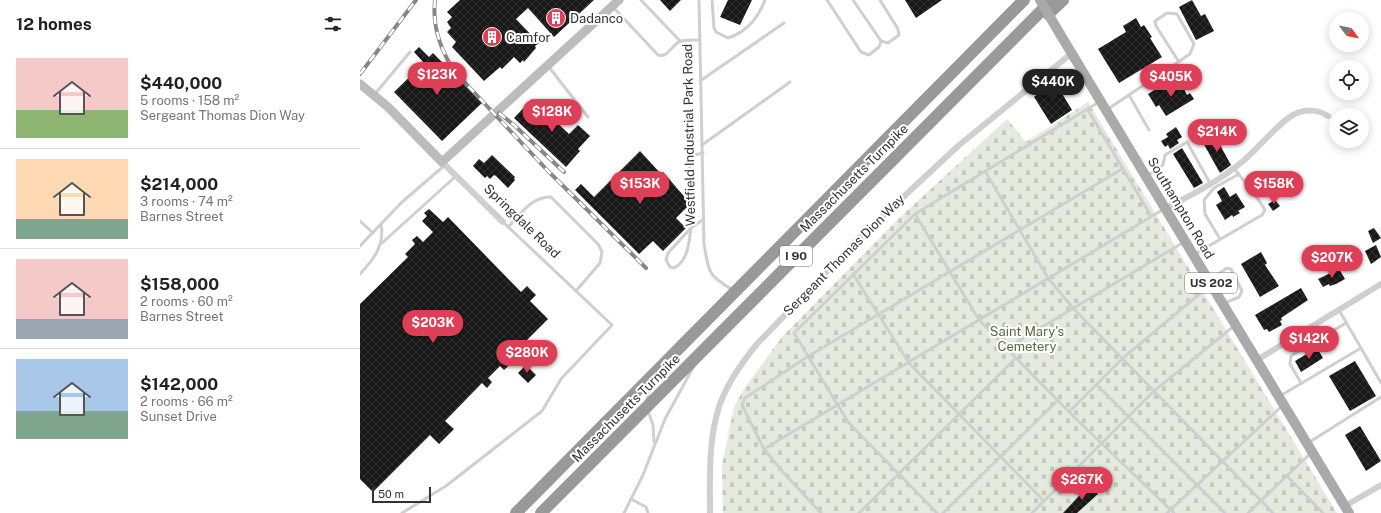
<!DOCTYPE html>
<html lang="en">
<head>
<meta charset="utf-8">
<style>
  :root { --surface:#fff; --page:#f6f6f6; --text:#222; --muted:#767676; --line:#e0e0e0; --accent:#de3f56 }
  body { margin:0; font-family:"Public Sans",sans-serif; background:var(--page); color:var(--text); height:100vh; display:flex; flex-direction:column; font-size:15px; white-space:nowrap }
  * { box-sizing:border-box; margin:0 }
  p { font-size:13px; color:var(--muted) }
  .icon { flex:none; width:22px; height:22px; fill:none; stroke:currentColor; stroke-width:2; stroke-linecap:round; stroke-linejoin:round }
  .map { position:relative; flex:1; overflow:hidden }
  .details { display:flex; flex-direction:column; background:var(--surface); width:360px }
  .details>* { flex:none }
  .needle { width:26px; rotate:122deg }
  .buttons { position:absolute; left:969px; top:12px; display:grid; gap:8px }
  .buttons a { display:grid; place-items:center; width:40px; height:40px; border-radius:50%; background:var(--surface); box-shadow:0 2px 10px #0003; font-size:20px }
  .scale { position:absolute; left:12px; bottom:10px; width:59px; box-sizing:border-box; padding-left:4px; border:2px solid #323232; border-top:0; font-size:11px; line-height:14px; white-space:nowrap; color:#323232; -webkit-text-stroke:3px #fff; paint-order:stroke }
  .price { position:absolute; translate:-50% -34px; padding:0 9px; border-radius:14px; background:var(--accent); color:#fff; font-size:13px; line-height:26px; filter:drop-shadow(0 1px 2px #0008) }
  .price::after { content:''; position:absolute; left:50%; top:24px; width:12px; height:9px; margin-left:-6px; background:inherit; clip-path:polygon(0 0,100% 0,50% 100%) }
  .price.current { background:#222; color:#fff }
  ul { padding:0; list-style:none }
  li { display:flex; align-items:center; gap:12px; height:100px; padding:0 16px }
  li+li { border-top:1px solid var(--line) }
  li span { display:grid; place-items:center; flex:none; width:112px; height:80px; border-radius:0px; color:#555 }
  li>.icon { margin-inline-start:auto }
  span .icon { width:48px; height:48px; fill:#fffc; stroke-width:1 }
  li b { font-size:17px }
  h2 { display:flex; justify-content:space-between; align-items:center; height:48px; padding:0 16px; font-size:17px }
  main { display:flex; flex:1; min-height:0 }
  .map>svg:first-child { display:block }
</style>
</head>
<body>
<main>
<section class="details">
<h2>12 homes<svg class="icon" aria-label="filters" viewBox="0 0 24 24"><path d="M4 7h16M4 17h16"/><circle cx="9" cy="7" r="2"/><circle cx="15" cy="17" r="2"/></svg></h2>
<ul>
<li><span style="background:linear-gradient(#f6c9c9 65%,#8fb573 0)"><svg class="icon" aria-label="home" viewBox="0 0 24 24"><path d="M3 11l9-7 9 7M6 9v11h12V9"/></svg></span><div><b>$440,000</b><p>5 rooms · 158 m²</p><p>Sergeant Thomas Dion Way</p></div></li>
<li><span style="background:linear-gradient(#ffd9b3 75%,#7fa58c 0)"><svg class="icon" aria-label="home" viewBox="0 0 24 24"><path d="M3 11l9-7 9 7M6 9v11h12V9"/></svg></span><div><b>$214,000</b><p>3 rooms · 74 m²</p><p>Barnes Street</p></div></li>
<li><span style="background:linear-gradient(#f6c9c9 75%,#9aa5b1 0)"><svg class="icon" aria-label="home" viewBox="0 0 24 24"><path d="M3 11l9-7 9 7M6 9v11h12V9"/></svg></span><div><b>$158,000</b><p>2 rooms · 60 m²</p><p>Barnes Street</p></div></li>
<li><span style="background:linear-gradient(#a9c7e8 65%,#7fa58c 0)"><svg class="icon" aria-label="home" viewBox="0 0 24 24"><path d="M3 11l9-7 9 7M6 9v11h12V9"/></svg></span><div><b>$142,000</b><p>2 rooms · 66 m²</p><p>Sunset Drive</p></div></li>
</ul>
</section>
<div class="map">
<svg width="1021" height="513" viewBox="0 0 1021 513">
  <defs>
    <pattern id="cemetery-stones" width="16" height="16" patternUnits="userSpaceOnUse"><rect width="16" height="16" fill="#e5eade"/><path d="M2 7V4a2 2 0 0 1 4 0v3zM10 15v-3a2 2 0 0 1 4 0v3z" fill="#c5c9bf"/></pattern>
    <pattern id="building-cross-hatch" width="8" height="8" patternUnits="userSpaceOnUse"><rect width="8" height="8" fill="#191919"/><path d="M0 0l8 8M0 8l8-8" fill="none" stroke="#323232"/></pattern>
  </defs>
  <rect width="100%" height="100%" fill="#fff"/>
  <polygon fill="url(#cemetery-stones)" points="728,102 977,513 363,513 362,465 374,407 384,389 422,337 536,221 647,119 666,142"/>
  <g fill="url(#building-cross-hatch)">
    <polygon points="100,0 234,0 194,37 168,8 156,19 179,43 175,46 176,48 164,62 163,60 160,63 154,57 142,69 140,67 124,81 92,47 96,42 87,32 91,28 87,22 92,17 87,12"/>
    <polygon points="300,0 321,0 310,11"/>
    <polygon points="368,0 392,0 380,25 360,17"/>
    <polygon points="545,0 582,0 556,18"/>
    <polygon points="832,0 841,16 845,14 854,31 836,40 819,7"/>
    <polygon points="776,18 781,27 784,25 792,37 790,38 802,57 759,83 738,49 766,32 763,26"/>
    <polygon points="59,47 69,57 73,53 122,103 82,141 34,92 64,63 54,52"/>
    <polygon points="819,80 827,95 830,93 834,99 806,116 799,105 796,107 788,94 801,86 803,89"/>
    <polygon points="695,82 712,110 691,124 674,97 690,84 691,85"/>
    <polygon points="172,99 209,134 218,125 230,136 218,149 220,151 206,167 154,118"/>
    <polygon points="816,127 822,137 817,140 819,143 810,149 808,145 805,147 801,141 808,137 806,134"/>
    <polygon points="854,134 871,165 860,173 842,141"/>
    <polygon points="822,148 843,183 834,188 813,154"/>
    <polygon points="280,151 301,174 303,172 329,202 329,205 316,218 326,228 303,251 293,241 279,254 215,190 221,184 234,197"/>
    <polygon points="132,155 155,177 154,179 155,180 148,188 136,176 134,175 130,179 127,176 125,178 113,166 119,159 124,163"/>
    <polygon points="864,187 870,197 876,193 885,207 878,211 880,213 873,217 872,215 865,220 856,205 862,201 857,192"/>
    <polygon points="915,200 920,206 913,211 908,204"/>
    <polygon points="69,209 83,222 88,217 161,292 167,286 176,295 170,301 188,319 154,353 158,357 144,370 140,366 128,378 132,382 127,388 122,383 85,421 94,429 79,444 70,435 13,492 0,479 0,304 48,257 45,254 55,244 52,240 57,236 63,242 73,232 62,221 67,216 64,213"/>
    <polygon points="1014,228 1021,238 1013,243 1008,231"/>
    <polygon points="1016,245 1021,257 1011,264 1005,251"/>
    <polygon points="901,252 907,263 905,265 919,286 900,297 881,264"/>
    <polygon points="979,269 985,279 976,284 970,286 969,284 963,287 958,279"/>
    <polygon points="941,288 948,300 921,318 922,320 920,321 922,325 909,332 907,329 904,330 895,315"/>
    <polygon points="957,348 963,358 941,372 935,361"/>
    <polygon points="995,361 1016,396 990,411 969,376"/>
    <polygon points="166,365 176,375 168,383 158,373"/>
    <polygon points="1000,426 1021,461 1006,471 985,435"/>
    <polygon points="729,485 738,494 717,513 703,513"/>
  </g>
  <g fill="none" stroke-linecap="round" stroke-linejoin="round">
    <g stroke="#cfcfcf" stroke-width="3">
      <polyline points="281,0 320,41"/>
      <path d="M 339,0 L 344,244 C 349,272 347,275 373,290"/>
      <path d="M 352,0 L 354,28 L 356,32 L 368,38 C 387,32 398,18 405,0"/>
      <polyline points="467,0 501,52 509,55 519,47 521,41"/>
      <polyline points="493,0 521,41 528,43 539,35 538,29 520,0"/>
      <path d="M 253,7 L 298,55 C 308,58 311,46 319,42 C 324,39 334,40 339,40"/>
      <polyline points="188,66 228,117"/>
      <polyline points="340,81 424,23"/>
      <polyline points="14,95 50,52"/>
      <polyline points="769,95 789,130"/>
      <polyline points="748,109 830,54 834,44 817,14 807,13 795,21 796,26 819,62"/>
      <polyline points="728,110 791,216"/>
      <polyline points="342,145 430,82"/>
      <path d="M 343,153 L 330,156 L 329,162 L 332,194 L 331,228 L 308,253 L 306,260 L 310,267 L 314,268 C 328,261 329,243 331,228 L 344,219"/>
      <polyline points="625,171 688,278 713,308 913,513"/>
      <polyline points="787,176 803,165 805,155 827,142 850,183"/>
      <polyline points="555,214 619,320 709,412 814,513"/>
      <polyline points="0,221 13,233"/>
      <path d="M 148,227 C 161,214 172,196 191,197 L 238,244 L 242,252 L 240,263 L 216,291"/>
      <polyline points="860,239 845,214 844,200 854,188 879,174"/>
      <polyline points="22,243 96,176"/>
      <polyline points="0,246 42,202 85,165"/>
      <path d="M 835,254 L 902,215 L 905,210 C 896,194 884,182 874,168"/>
      <path d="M 0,274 C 14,259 25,245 21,224"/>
      <polyline points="493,274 549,363 684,501"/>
      <polyline points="849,280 867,268 871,269 882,291 879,297 865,303"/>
      <polyline points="979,310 1001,348"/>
      <polyline points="647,348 824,242"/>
      <polyline points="941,383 930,364 931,356 986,323"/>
      <polyline points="737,385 865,513"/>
      <polyline points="920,396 1001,348 1021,383"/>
      <polyline points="287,401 290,383"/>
      <polyline points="288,411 293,425 294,442"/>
      <polyline points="709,412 763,358 842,292 851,286"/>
      <polyline points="948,443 1021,397"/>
      <polyline points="404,449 804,209"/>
      <polyline points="927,476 963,513"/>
      <polyline points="271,499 286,507 288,513"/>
      <polyline points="42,513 86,486 182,411 201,379 252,325 143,222"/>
      <polyline points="264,513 283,475 305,419 334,366"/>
      <polyline points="461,513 422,471 404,449 382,405 385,398 447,357 762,169"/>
      <polyline points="499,513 656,358"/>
      <polyline points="577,513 488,422 434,333 555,214 739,102"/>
      <polyline points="583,513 698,400"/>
      <polyline points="672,513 794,391 874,326"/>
      <polyline points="807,513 922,406"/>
      <polyline points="888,513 951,453"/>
    </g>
    <g stroke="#cfcfcf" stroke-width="6">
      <polyline points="82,162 143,222"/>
      <path d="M 806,208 C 832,195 859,181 882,162 C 897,150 918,123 933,115 C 944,109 958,109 968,116"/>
      <polyline points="897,360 1021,284"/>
      <polyline points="985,506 1021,485"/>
      <path d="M 350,513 C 350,477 348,438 360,404 C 368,382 383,361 397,344 L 495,242 L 598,146 L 712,53"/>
    </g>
    <polyline stroke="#bcbcbc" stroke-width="9" points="0,84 28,107 82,162 259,0"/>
    <polyline stroke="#aaa" stroke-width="10" points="700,34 989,513"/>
    <g stroke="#999" stroke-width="12">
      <polyline points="688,14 703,0"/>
      <polyline points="156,513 664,0"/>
      <polyline points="181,513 692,0"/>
    </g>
    <g stroke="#878787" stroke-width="4">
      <g id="rail">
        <path d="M 75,0 C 72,26 81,51 95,72 L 188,171 L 286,268"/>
        <polyline points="0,74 56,0"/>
        <polyline points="139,113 155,126 204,172"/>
      </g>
    </g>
    <use href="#rail" stroke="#fff" stroke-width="2.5" stroke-dasharray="8" stroke-linecap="butt"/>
    <polyline stroke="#aaa" stroke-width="10" points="680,0 700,34"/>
  </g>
  <defs>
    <g id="building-disc" transform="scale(1)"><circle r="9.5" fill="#de3f56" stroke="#fff"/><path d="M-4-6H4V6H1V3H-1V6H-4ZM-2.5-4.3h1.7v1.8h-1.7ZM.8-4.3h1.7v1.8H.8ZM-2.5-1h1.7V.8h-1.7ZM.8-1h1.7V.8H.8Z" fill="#fff"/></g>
  </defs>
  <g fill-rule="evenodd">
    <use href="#building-disc" x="196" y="18"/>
    <use href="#building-disc" x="132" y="37"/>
  </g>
  <g text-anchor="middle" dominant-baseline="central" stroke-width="4" stroke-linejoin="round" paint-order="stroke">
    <g fill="#fff" stroke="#707070" stroke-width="1">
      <rect x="420" y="246" width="32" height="20" rx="3"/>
      <rect x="825" y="273" width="52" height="20" rx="3"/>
    </g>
    <g font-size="12" font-weight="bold" fill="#323232">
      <text x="436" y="256">I 90</text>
      <text x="851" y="283">US 202</text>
    </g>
    <g font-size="13" fill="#323232" stroke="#fff" text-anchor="start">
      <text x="210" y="18">Dadanco</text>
      <text x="146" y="37">Camfor</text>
    </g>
    <g font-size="13" fill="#323232" stroke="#fff">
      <text transform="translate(329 135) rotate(-91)">Westfield Industrial Park Road</text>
      <text transform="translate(494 178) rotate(-45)">Massachusetts Turnpike</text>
      <text transform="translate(821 208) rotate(59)">Southampton Road</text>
      <text transform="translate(162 221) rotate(44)">Springdale Road</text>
      <text transform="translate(484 255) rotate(-45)">Sergeant Thomas Dion Way</text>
      <text transform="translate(266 408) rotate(-45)">Massachusetts Turnpike</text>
    </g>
    <g font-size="13" fill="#586c40" stroke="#fff">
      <text x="667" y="331">Saint Mary's<tspan x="667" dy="15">Cemetery</tspan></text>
    </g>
  </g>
</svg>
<div class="buttons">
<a><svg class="needle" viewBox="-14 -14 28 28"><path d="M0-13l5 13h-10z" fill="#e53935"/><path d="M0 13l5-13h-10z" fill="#767676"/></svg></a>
<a><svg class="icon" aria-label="locate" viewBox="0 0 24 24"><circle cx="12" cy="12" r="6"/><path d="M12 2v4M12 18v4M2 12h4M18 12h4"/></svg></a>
<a><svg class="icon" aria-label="layers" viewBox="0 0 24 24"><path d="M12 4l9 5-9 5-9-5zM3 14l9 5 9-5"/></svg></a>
</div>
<div class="scale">50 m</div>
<b class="price" style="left:77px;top:96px">$123K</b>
<b class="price" style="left:811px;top:98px">$405K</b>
<b class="price current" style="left:693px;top:103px">$440K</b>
<b class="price" style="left:192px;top:133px">$128K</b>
<b class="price" style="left:857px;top:153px">$214K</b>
<b class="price" style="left:280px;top:205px">$153K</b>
<b class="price" style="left:914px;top:205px">$158K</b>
<b class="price" style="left:972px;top:279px">$207K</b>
<b class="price" style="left:73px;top:344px">$203K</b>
<b class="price" style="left:949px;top:360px">$142K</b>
<b class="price" style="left:167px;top:374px">$280K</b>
<b class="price" style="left:722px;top:501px">$267K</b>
</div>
</main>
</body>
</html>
